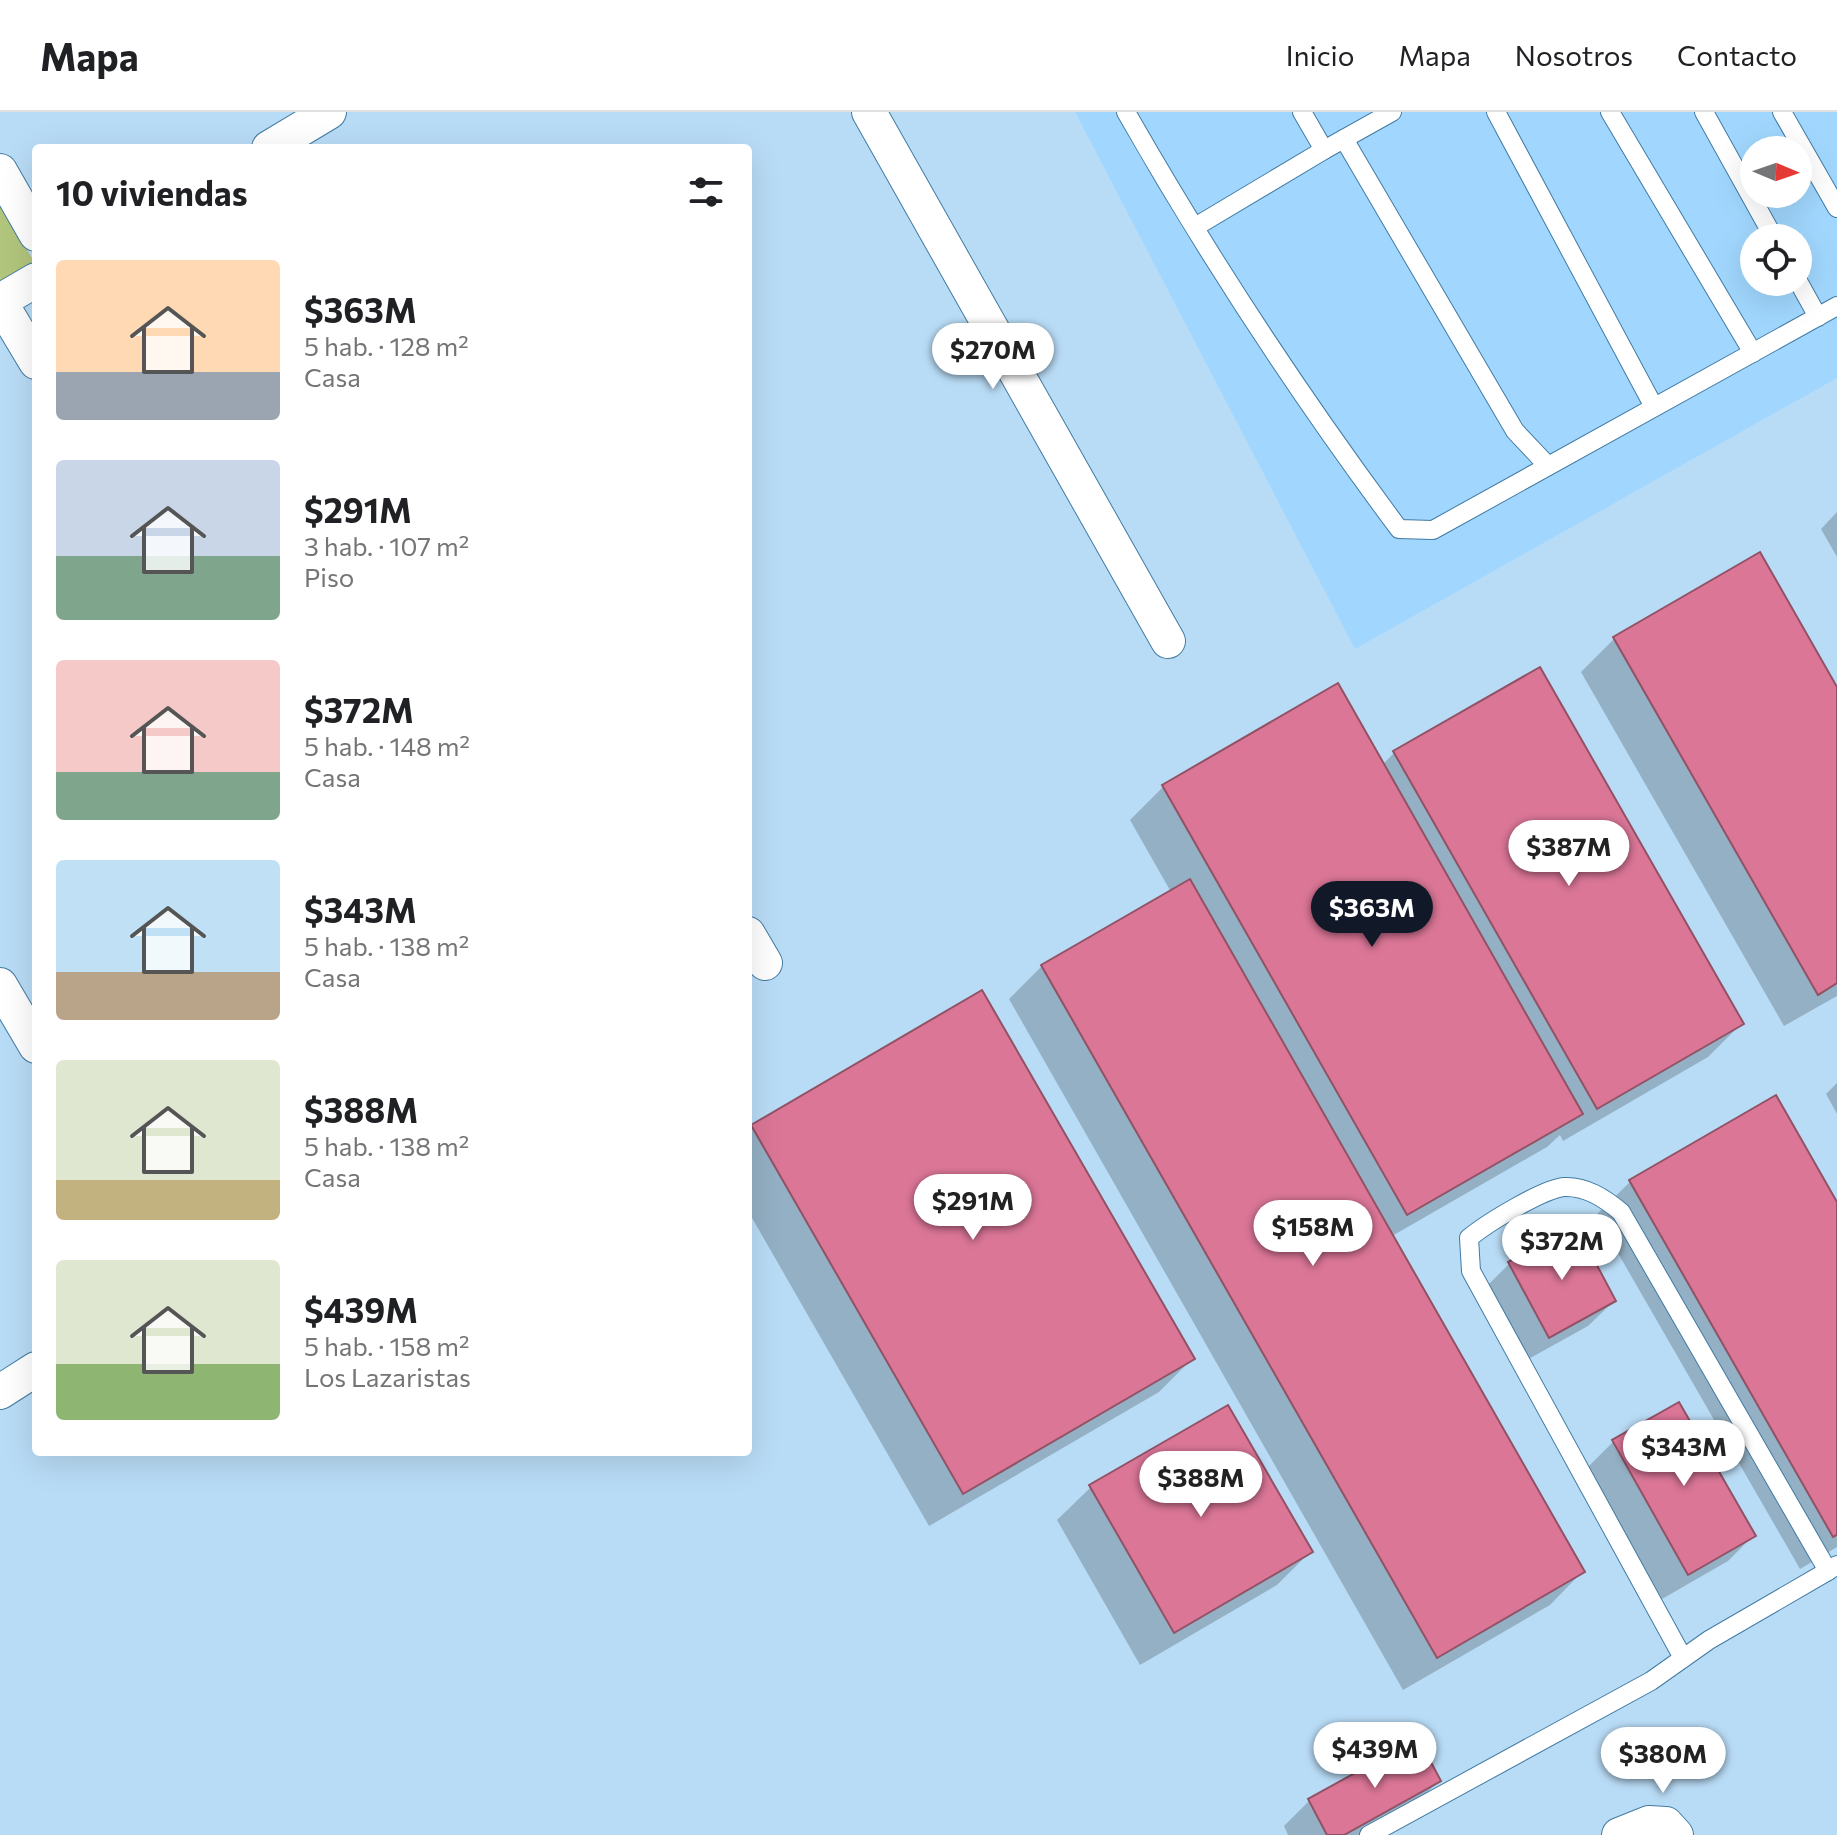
<!DOCTYPE html>
<html lang="es">
<head>
<meta charset="utf-8">
<style>
  :root { --surface:#fff; --page:#f6f6f6; --text:#202124; --muted:#757577; --line:#e0e0e0; --accent:#111827 }
  body { margin:0; font-family:Commissioner,sans-serif; background:var(--page); color:var(--text); height:100vh; display:flex; flex-direction:column; font-size:30px; white-space:nowrap }
  * { box-sizing:border-box; margin:0 }
  p { font-size:26px; color:var(--muted) }
  .icon { flex:none; width:44px; height:44px; fill:none; stroke:currentColor; stroke-width:2; stroke-linecap:round; stroke-linejoin:round }
  .map { position:relative; flex:1; overflow:hidden }
  .drawer { position:absolute; left:32px; top:32px; width:720px; height:1312px; display:flex; flex-direction:column; background:var(--surface); border-radius:8px; box-shadow:0 8px 32px #0002 }
  .drawer>* { flex:none }
  .needle { width:52px; rotate:92deg }
  .buttons { position:absolute; left:1740px; top:24px; display:grid; gap:16px }
  .buttons a { display:grid; place-items:center; width:72px; height:72px; border-radius:50%; background:var(--surface); box-shadow:0 8px 32px #0002; font-size:40px }
  .price { position:absolute; translate:-50% -68px; padding:0 18px; border-radius:28px; background:#fff; color:#222; font-size:26px; line-height:52px; filter:drop-shadow(0 2px 4px #0008) }
  .price::after { content:''; position:absolute; left:50%; top:48px; width:24px; height:18px; margin-left:-12px; background:inherit; clip-path:polygon(0 0,100% 0,50% 100%) }
  .price.selected { background:var(--accent); color:#fff }
  ul { padding:0; list-style:none }
  li { display:flex; align-items:center; gap:24px; height:200px; padding:0 24px }
  li span { display:grid; place-items:center; flex:none; width:224px; height:160px; border-radius:8px; color:#555 }
  li>.icon { margin-inline-start:auto }
  span .icon { width:96px; height:96px; fill:#fffc; stroke-width:1 }
  li b { font-size:34px }
  h2 { display:flex; justify-content:space-between; align-items:center; height:96px; padding:0 24px; font-size:34px }
  header { display:flex; align-items:center; gap:48px; box-sizing:border-box; height:112px; padding:0 40px; background:var(--surface); border-bottom:2px solid var(--line) }
  header strong { font-size:38px }
  nav { display:flex; gap:44px; margin-inline-start:auto; font-size:28px }
  .map>svg:first-child { display:block }
</style>
</head>
<body>
<header>
<strong>Mapa</strong>
<nav><a>Inicio</a><a>Mapa</a><a>Nosotros</a><a>Contacto</a></nav>
</header>
<div class="map">
<svg width="1837" height="1723" viewBox="0 0 1837 1723">
  <rect width="100%" height="100%" fill="#b9dcf6"/>
  <path fill="#a1d7fe" fill-rule="evenodd" d="M 1075,0 L 1837,0 L 1837,266 L 1355,537 ZM 1754,38 L 1798,38 L 1798,82 L 1754,82 ZM 1754,126 L 1798,126 L 1798,170 L 1754,170 Z"/>
  <polygon fill="#b2c57c" points="0,91 36,153 0,179"/>
  <g fill="#0003">
    <polygon points="1837,400 1837,445 1821,417"/>
    <polygon points="1614,527 1837,579 1837,884 1784,914 1581,560"/>
    <polygon points="1539,557 1741,912 1708,945 1563,1029 1560,1023 1547,1035 1392,1124 1583,1459 1550,1493 1403,1578 1009,887 1042,854 1171,780 1130,708 1164,674 1382,653 1394,641"/>
    <polygon points="1837,971 1837,1002 1826,982"/>
    <polygon points="1775,986 1837,1094 1837,1435 1800,1457 1596,1103 1630,1070"/>
    <polygon points="752,1014 1192,1247 1159,1280 929,1414 748,1099 748,1018"/>
    <polygon points="1509,1152 1614,1189 1588,1214 1523,1250 1484,1177"/>
    <polygon points="1679,1293 1753,1424 1728,1449 1662,1487 1588,1355 1613,1330"/>
    <polygon points="1091,1375 1310,1440 1277,1473 1140,1553 1057,1408"/>
    <polygon points="1417,1629 1439,1669 1413,1694 1361,1723 1288,1723 1284,1714 1309,1689"/>
  </g>
  <g fill="#db7697" stroke="#915266" stroke-width="2">
    <polygon points="1760,440 1837,575 1837,871 1818,883 1613,525"/>
    <polygon points="1540,555 1744,912 1597,997 1393,639"/>
    <polygon points="1338,571 1583,1002 1407,1103 1162,673"/>
    <polygon points="1190,767 1585,1460 1437,1546 1041,853"/>
    <polygon points="982,878 1195,1247 963,1382 751,1013"/>
    <polygon points="1776,983 1837,1090 1837,1423 1833,1425 1629,1068"/>
    <polygon points="1576,1114 1616,1189 1549,1226 1508,1150"/>
    <polygon points="1679,1290 1756,1424 1688,1463 1612,1328"/>
    <polygon points="1228,1293 1313,1440 1174,1521 1089,1373"/>
    <polygon points="1418,1626 1441,1669 1344,1723 1327,1723 1308,1687"/>
  </g>
  <g fill="none" stroke-linecap="round" stroke-linejoin="round">
    <g stroke="#417ba3" stroke-width="20">
      <g id="lane">
        <path d="M 1126,0 C 1208,144 1300,284 1399,417 L 1433,418 L 1837,194"/>
        <polyline points="1302,0 1324,38"/>
        <polyline points="1496,0 1654,295"/>
        <polyline points="1610,0 1753,241"/>
        <polyline points="1704,0 1774,126"/>
        <polyline points="1782,0 1837,96"/>
        <polyline points="1344,27 1515,319 1548,354"/>
        <polyline points="1195,115 1324,38 1392,0"/>
        <polyline points="1798,169 1818,205"/>
        <path d="M 1683,1546 L 1471,1159 L 1469,1126 C 1487,1111 1543,1077 1564,1075 C 1586,1074 1604,1086 1621,1100 L 1828,1459 L 1837,1453"/>
        <polyline points="1369,1723 1651,1569 1709,1528 1828,1459"/>
      </g>
    </g>
    <g stroke="#417ba3" stroke-width="36">
      <g id="street">
        <polyline points="869,0 1168,529"/>
        <polyline points="269,36 329,0"/>
        <polyline points="0,59 36,122"/>
        <polyline points="0,189 36,168"/>
        <polyline points="0,190 36,250"/>
        <polyline points="748,822 765,851"/>
        <polyline points="0,873 36,934"/>
        <polyline points="0,1280 36,1257"/>
        <polyline points="1619,1723 1649,1711 1666,1712 1676,1723"/>
      </g>
    </g>
    <use href="#lane" stroke="#fff" stroke-width="18"/>
    <use href="#street" stroke="#fff" stroke-width="34"/>
  </g>
</svg>
<div class="buttons">
<a><svg class="needle" viewBox="-14 -14 28 28"><path d="M0-13l5 13h-10z" fill="#e53935"/><path d="M0 13l5-13h-10z" fill="#757577"/></svg></a>
<a><svg class="icon" aria-label="locate" viewBox="0 0 24 24"><circle cx="12" cy="12" r="6"/><path d="M12 2v4M12 18v4M2 12h4M18 12h4"/></svg></a>
</div>
<b class="price" style="left:993px;top:279px">$270M</b>
<b class="price" style="left:1569px;top:776px">$387M</b>
<b class="price selected" style="left:1372px;top:837px">$363M</b>
<b class="price" style="left:973px;top:1130px">$291M</b>
<b class="price" style="left:1313px;top:1156px">$158M</b>
<b class="price" style="left:1562px;top:1170px">$372M</b>
<b class="price" style="left:1684px;top:1376px">$343M</b>
<b class="price" style="left:1201px;top:1407px">$388M</b>
<b class="price" style="left:1375px;top:1678px">$439M</b>
<b class="price" style="left:1663px;top:1683px">$380M</b>
<section class="drawer">
<h2>10 viviendas<svg class="icon" aria-label="filters" viewBox="0 0 24 24"><path d="M4 7h16M4 17h16"/><circle cx="9" cy="7" r="2"/><circle cx="15" cy="17" r="2"/></svg></h2>
<ul>
<li><span style="background:linear-gradient(#ffd9b3 70%,#9aa5b1 0)"><svg class="icon" aria-label="home" viewBox="0 0 24 24"><path d="M3 11l9-7 9 7M6 9v11h12V9"/></svg></span><div><b>$363M</b><p>5 hab. · 128 m²</p><p>Casa</p></div></li>
<li><span style="background:linear-gradient(#c9d6e8 60%,#7fa58c 0)"><svg class="icon" aria-label="home" viewBox="0 0 24 24"><path d="M3 11l9-7 9 7M6 9v11h12V9"/></svg></span><div><b>$291M</b><p>3 hab. · 107 m²</p><p>Piso</p></div></li>
<li><span style="background:linear-gradient(#f6c9c9 70%,#7fa58c 0)"><svg class="icon" aria-label="home" viewBox="0 0 24 24"><path d="M3 11l9-7 9 7M6 9v11h12V9"/></svg></span><div><b>$372M</b><p>5 hab. · 148 m²</p><p>Casa</p></div></li>
<li><span style="background:linear-gradient(#bfe0f5 70%,#b9a48a 0)"><svg class="icon" aria-label="home" viewBox="0 0 24 24"><path d="M3 11l9-7 9 7M6 9v11h12V9"/></svg></span><div><b>$343M</b><p>5 hab. · 138 m²</p><p>Casa</p></div></li>
<li><span style="background:linear-gradient(#dfe7d0 75%,#c2b280 0)"><svg class="icon" aria-label="home" viewBox="0 0 24 24"><path d="M3 11l9-7 9 7M6 9v11h12V9"/></svg></span><div><b>$388M</b><p>5 hab. · 138 m²</p><p>Casa</p></div></li>
<li><span style="background:linear-gradient(#dfe7d0 65%,#8fb573 0)"><svg class="icon" aria-label="home" viewBox="0 0 24 24"><path d="M3 11l9-7 9 7M6 9v11h12V9"/></svg></span><div><b>$439M</b><p>5 hab. · 158 m²</p><p>Los Lazaristas</p></div></li>
</ul>
</section>
</div>
</body>
</html>
